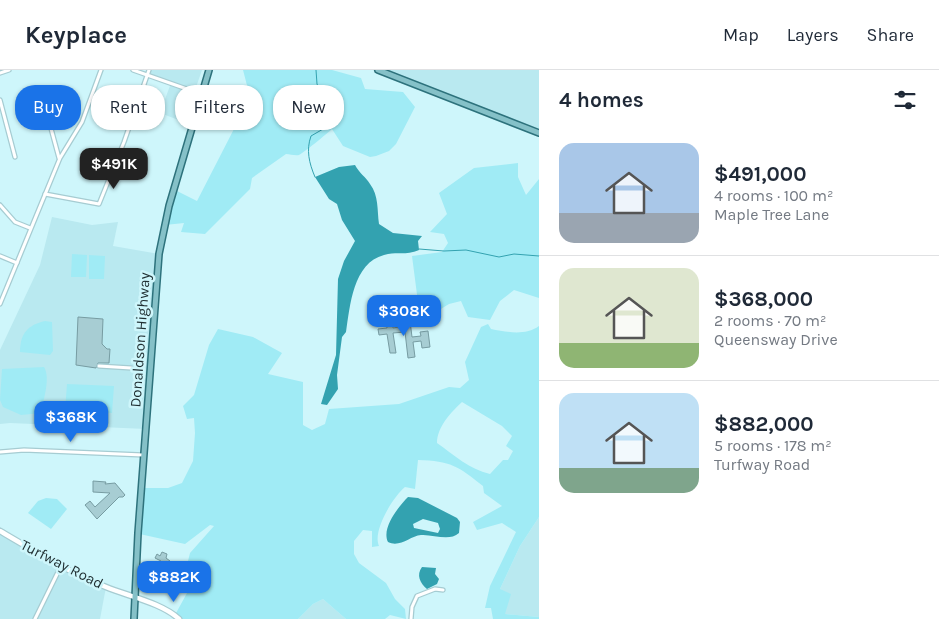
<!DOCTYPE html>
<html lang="en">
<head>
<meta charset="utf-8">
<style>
  :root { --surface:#fff; --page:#f2f2f3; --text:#1f2937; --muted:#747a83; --line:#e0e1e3; --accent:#1a73e8 }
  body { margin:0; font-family:Karla,sans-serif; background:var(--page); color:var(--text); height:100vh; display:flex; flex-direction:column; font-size:19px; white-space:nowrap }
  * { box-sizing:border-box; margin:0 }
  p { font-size:16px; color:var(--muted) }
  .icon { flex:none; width:28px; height:28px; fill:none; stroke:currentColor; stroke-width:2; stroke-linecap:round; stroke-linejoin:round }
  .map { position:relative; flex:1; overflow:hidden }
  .sheet { display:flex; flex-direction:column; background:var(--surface); width:400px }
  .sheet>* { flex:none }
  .banner { position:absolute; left:15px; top:15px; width:449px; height:45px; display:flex; gap:10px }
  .price { position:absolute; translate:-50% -42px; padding:0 11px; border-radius:10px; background:var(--accent); color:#fff; font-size:16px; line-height:32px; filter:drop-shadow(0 1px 2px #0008) }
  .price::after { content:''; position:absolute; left:50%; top:30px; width:15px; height:11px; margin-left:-8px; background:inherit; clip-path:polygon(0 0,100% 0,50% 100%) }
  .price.active { background:#222; color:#fff }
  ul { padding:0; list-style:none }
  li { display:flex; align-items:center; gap:15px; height:125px; padding:0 20px }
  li+li { border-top:1px solid var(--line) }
  li span { display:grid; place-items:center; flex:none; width:140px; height:100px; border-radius:15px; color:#555 }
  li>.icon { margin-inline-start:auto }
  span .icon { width:60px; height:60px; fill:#fffc; stroke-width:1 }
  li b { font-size:21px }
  h2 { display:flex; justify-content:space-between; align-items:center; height:60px; padding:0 20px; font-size:21px }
  .tag { padding:0 18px; border-radius:20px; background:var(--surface); box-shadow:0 1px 4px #0004; font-size:18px; line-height:45px }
  .tag.active { background:var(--accent); color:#fff }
  header { display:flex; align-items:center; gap:30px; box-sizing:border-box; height:70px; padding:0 25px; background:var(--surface); border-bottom:1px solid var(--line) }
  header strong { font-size:24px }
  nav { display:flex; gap:28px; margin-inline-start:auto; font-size:18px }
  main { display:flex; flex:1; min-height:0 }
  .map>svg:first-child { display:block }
</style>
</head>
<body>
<header>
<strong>Keyplace</strong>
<nav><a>Map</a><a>Layers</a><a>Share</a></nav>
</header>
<main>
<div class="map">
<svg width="539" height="549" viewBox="0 0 539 549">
  <rect width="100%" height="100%" fill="#cef6fb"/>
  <g fill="#b9e9f0">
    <polygon points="149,0 202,0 184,52 160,43 171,13 147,5"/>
    <polygon points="378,0 539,0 539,63"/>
    <polygon points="203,24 245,38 235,57 196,45"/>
    <polygon points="52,147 92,155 118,152 113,176 159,184 146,359 10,353 0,354 0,280 40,195"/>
    <polygon points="539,447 539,547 505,544 500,519 520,476"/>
    <polygon points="0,461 61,496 106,517 100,549 0,549"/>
    <polygon points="323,529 346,549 298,549 313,534"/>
  </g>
  <g fill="#a0ebf5" fill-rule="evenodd">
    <path d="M 243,0 L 332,0 L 361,8 L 365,19 L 403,22 L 415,37 L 396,74 L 389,81 L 376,86 L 370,87 L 343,76 L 332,59 C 328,63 302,84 299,85 C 295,86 290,84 286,84 L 252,108 L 250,119 L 205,164 L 181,162 L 184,153 L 165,155 L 173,119 L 197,131 L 235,57 L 240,29 L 249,23 Z"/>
    <polygon points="518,93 518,107 526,125 539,109 539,228 514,220 500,231 490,250 468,247 461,231 449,234 431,245 419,240 412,186 442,182 448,173 444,164 430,162 447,144 439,123 474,98"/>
    <polygon points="72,184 87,185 86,207 71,207"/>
    <polygon points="89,185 105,186 104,209 89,209"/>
    <path d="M 45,251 L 52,252 L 53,281 L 50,285 L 20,282 C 20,263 28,255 45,251 Z"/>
    <path d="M 488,254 L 491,259 C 507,262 525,266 539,256 L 539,447 L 520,476 L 500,519 L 511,524 L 505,544 L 539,547 L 539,549 L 493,549 L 491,538 L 485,538 L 490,516 L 516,462 L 502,453 L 477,460 L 473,452 L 502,436 L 484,423 L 483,416 C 458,396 451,391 418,390 L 415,419 L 405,417 C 393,427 372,461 379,476 L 372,477 L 372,461 L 363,460 L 354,471 L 354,484 L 359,493 L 386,513 L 395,529 L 405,539 L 406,549 L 390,545 L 385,549 L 346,549 L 323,529 L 313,534 L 298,549 L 179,549 L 175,545 L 199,501 L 187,495 L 190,483 L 214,456 L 210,455 L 185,474 L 135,463 L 141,418 L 168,418 L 182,413 L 193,391 L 195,363 L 194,348 L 187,349 L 183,336 L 194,325 L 209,275 L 218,259 L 253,267 L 282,283 L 268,304 L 303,312 L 303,355 L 312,360 L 325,354 L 329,339 L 399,334 L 449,317 L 460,318 L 469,310 L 465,292 L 481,257 ZM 462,332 L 502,356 L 512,366 L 506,376 L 513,381 L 508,390 L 503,390 L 490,404 C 469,399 454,385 437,373 C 437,357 451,342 462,332 Z"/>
    <path d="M 44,297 C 51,308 43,331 41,343 L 21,345 L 3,337 L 0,330 L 2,299 Z"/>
    <polygon points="67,314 114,316 112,343 65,341"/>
    <polygon points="46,428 57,429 67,439 51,459 28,443 38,431"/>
  </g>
  <g fill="#33a2b0" fill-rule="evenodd">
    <path d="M 355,95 C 359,103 366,107 370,114 C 379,126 377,140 379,154 L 393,163 L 422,166 L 418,171 L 419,180 C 405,186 398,181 384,185 C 353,193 350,236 346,262 L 342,267 L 337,305 L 338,319 L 327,335 L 321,334 L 336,285 L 338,209 L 344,191 L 355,171 L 342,150 L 337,134 L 329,129 L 315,107 L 339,97 Z"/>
    <path d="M 408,427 L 418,428 L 457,448 L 460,452 L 459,463 C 449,472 433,464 421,465 C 410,466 400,478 388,472 C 381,458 399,436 408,427 ZM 423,449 L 438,453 L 440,459 L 438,463 L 414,458 L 413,454 Z"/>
    <path d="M 422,497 L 436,498 L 435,504 L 439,509 L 437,514 L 427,519 C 420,513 416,505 422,497 Z"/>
  </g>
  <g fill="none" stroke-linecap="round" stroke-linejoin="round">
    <g stroke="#33a2b0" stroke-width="1">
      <path d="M 315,107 C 309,93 306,80 311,66 L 330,55 L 330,46 L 324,38 L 322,25 L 317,14 L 316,0"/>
      <polyline points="419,179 444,181 466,180 499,187 514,184 539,186"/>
    </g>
  </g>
  <g fill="#a7cdd3" stroke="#779ca2">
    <polygon points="386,245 392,245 393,258 405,256 405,252 410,251 412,267 421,266 420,262 428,261 430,277 422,278 421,271 413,272 415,287 408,288 405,262 393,263 396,283 390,283 387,264 379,265 378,259 387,258"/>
    <polygon points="78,247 103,249 102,274 107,279 110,279 109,293 98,293 96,298 76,295"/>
    <polygon points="93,411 106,412 105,414 115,413 125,425 123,427 119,427 97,449 85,435 90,431 95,437 110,423 93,422"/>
    <polygon points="162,482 167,484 166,488 170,491 168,494 177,498 174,504 166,499 161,510 169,514 167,520 152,513 161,491 155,488 157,484 160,486"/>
  </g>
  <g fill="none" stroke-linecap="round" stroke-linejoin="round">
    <g stroke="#a6ccd2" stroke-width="5.5">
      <g id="minor">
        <polyline points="133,0 201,24"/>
        <polyline points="0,3 9,0"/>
        <polyline points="0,30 15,87"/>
        <polyline points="46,40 42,37 45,34 48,35 46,40 59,88"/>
        <polyline points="45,124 99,134 124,72 149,0"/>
        <polyline points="0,135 15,152 30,158"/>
        <polyline points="0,186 17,193"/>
        <polyline points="0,234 60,88 82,52 101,0"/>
        <polyline points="99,296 131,298"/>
        <polyline points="0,382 24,380 143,385"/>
        <polyline points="35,549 61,496"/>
        <polyline points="411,549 412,537 417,526 435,519 443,520"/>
      </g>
    </g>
    <g stroke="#a6ccd2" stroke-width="7">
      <path id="secondary" d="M 0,461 C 34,481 69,502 106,517 C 128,526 162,533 179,549"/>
    </g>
    <g stroke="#2d727c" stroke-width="8">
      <g id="primary">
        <polyline points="378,0 539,63"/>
        <polyline points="134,549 138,463 159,184 169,136 209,0"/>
      </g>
    </g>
    <use href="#minor" stroke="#fff" stroke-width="3"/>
    <use href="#secondary" stroke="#fff" stroke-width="4.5"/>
    <use href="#primary" stroke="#85c1c8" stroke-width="5"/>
  </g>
  <g text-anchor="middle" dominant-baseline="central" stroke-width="5" stroke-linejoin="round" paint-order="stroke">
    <g font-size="15" fill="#1f2e31" stroke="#cef6fb">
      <text transform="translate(140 270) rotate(-86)">Donaldson Highway</text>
      <text transform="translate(62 494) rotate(27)">Turfway Road</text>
    </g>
  </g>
</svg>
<b class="price active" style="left:114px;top:120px">$491K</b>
<b class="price" style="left:404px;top:267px">$308K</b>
<b class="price" style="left:71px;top:373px">$368K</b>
<b class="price" style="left:174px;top:533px">$882K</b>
<div class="banner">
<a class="tag active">Buy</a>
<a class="tag">Rent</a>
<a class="tag">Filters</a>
<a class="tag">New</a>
</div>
</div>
<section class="sheet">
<h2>4 homes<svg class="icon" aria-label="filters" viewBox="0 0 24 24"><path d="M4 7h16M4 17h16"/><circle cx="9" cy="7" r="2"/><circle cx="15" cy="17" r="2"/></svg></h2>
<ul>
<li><span style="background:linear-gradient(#a9c7e8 70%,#9aa5b1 0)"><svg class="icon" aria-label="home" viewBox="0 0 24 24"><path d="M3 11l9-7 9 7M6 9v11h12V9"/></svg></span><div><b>$491,000</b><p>4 rooms · 100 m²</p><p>Maple Tree Lane</p></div></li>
<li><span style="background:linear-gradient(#dfe7d0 75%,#8fb573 0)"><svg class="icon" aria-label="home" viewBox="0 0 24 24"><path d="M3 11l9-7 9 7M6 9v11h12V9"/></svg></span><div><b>$368,000</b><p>2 rooms · 70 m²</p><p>Queensway Drive</p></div></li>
<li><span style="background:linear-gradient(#bfe0f5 75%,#7fa58c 0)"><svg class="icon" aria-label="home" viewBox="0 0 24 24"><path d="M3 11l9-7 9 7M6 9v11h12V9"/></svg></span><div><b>$882,000</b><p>5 rooms · 178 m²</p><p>Turfway Road</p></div></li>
</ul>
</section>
</main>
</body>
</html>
